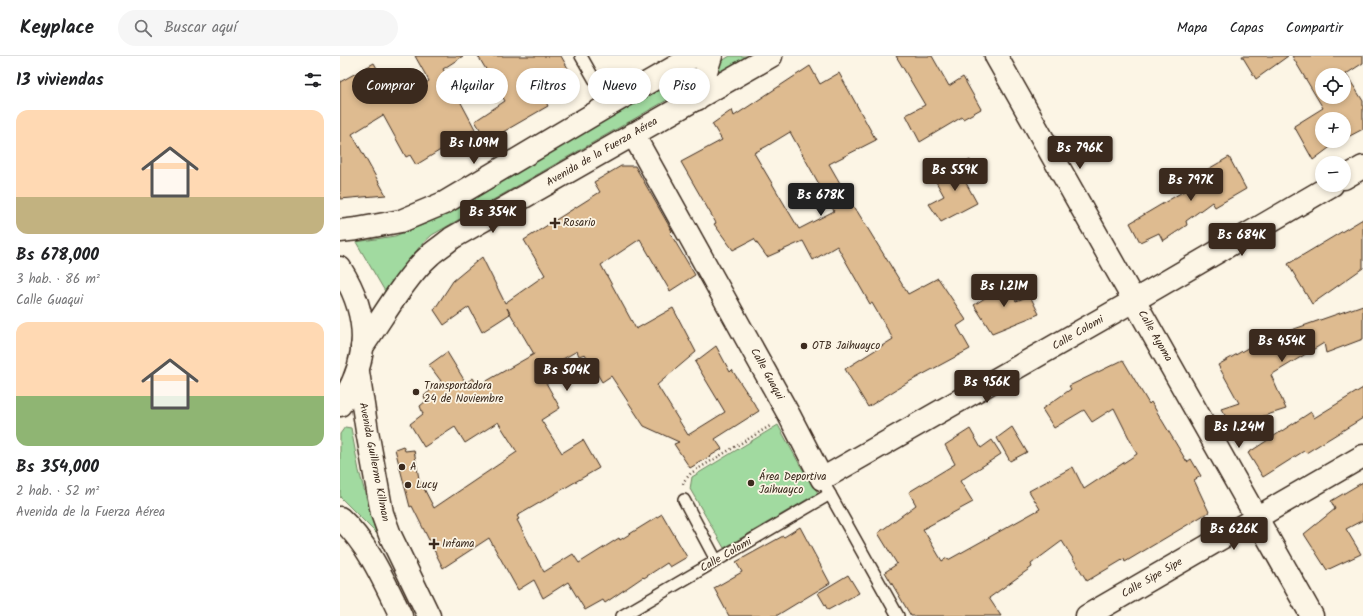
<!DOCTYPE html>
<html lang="es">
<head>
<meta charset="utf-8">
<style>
  :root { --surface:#fff; --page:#f6f6f6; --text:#202124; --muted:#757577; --line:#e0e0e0; --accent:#3b2a1e }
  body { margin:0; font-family:Kalam,sans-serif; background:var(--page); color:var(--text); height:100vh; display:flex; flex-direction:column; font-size:15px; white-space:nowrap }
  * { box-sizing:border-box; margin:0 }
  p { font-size:13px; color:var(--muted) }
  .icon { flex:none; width:22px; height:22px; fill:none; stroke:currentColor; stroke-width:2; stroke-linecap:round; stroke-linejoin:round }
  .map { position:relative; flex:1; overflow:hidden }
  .side { display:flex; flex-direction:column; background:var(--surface); width:340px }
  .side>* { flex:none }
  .top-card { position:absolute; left:12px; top:12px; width:380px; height:36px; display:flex; gap:8px }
  .buttons { position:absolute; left:975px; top:12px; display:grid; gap:8px }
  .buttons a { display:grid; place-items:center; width:36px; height:36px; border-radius:50%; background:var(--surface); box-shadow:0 2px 6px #0003; font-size:20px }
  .price { position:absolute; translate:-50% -34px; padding:0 9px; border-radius:4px; background:var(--accent); color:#fff; font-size:13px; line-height:26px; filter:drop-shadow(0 1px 2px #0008) }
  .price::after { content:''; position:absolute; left:50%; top:24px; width:12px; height:9px; margin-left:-6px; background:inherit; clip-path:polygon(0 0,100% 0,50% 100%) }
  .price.current { background:#222; color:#fff }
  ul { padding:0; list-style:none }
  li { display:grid; align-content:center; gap:8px; height:212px; padding:0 16px }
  li span { display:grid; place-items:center; height:124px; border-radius:12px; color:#555 }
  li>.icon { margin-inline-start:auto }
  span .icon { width:72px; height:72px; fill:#fffc; stroke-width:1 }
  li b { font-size:17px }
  h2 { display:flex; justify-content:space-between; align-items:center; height:48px; padding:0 16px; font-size:17px }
  .tag { padding:0 14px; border-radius:18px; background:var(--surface); box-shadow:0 2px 6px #0003; font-size:14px; line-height:36px }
  .tag.current { background:var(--accent); color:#fff }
  header { display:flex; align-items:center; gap:24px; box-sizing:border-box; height:56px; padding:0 20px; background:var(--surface); border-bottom:1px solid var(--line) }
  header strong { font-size:19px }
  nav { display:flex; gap:22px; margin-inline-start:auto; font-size:14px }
  .search { width:280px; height:36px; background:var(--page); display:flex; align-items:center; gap:10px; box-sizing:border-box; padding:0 14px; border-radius:22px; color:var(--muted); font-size:15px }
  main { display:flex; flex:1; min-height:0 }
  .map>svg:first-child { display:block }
</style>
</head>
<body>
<header>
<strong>Keyplace</strong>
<div class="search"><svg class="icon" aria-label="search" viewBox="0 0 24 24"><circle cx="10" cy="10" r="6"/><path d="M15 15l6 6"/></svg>Buscar aquí</div>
<nav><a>Mapa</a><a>Capas</a><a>Compartir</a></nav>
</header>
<main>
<section class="side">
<h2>13 viviendas<svg class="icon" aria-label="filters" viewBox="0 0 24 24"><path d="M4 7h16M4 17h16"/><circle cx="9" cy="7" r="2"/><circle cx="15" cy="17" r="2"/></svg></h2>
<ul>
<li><span style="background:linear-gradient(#ffd9b3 70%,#c2b280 0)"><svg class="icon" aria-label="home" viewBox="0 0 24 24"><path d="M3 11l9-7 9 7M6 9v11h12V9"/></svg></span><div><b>Bs 678,000</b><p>3 hab. · 86 m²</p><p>Calle Guaqui</p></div></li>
<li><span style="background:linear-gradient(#ffd9b3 60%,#8fb573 0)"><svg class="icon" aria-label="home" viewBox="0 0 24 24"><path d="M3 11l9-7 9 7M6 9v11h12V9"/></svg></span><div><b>Bs 354,000</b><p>2 hab. · 52 m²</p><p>Avenida de la Fuerza Aérea</p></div></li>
</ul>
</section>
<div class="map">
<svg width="1023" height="560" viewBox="0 0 1023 560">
  <rect width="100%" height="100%" fill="#fcf5e5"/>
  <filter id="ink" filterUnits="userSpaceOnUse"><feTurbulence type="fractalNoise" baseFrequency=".025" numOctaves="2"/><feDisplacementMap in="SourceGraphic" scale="8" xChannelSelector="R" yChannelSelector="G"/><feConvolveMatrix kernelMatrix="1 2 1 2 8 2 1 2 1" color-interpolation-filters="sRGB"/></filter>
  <g filter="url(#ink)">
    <g fill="#a1daa0" stroke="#6e825f">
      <polygon points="390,0 416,0 377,18 376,16 377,8"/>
      <polygon points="329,28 336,31 337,36 334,40 92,179 80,190 46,237 16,186 55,180 85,168"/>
      <polygon points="438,369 460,409 478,437 384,492 350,433 352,421"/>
      <polygon points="5,371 11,372 19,415 36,477 0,441 0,378"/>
    </g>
    <g fill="#debb90" stroke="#3b2a1e" fill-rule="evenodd">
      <polygon points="75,0 123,0 103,13 135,73 76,109 70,99 66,101 43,59 12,78 46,139 0,143 0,26 34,7 55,44 89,25"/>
      <polygon points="138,0 221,0 237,28 205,44 208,50 163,76 164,78 149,88 135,65 165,45"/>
      <polygon points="556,0 592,0 609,30 623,21 641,53 623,63 622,61 580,86 566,59 585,49"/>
      <polygon points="902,0 948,0 916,23"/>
      <path d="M 952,0 L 1023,0 L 1023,7 L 1006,18 L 1023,45 L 1023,73 L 1004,83 L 1004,63 L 982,63 L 982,85 L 1001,85 L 993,89 L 973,104 L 954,70 L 983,52 ZM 982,19 L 1004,19 L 1004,41 L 982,41 Z"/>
      <path d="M 470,10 L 480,28 L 499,17 L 536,84 L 489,108 L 516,155 L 517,155 L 568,238 L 598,222 L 626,264 L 617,270 L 630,293 L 565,328 L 528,351 L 505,313 L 553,283 L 532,247 L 530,248 L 497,190 L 473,204 L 463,185 L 427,201 L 414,183 L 393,194 L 374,168 L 376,167 L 341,106 L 382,84 L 372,68 L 392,54 L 394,60 ZM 450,76 L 494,155 L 459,173 L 414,97 L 427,90 Z"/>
      <polygon points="889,101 906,133 875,151 872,146 846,165 847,169 823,185 819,177 800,186 790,167 861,125 858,119"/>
      <polygon points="630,104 638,120 626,127 637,147 601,166 589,148 604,140 595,124"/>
      <polygon points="281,110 295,110 332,175 330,177 355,219 330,235 300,183 261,209 296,273 333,252 356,296 317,329 348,379 385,356 355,306 376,290 390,316 392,314 419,355 375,383 382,393 350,412 334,388 339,386 304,370 271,320 262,326 245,298 239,300 237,295 200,316 220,352 201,364 222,397 243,384 259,412 177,460 179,463 177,464 204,516 233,498 239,507 279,482 280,484 322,458 347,501 330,511 327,507 304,522 303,521 265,547 263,544 245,554 228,526 203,542 194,524 178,534 149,482 103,512 72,450 70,451 55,393 63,390 65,395 74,394 79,423 94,452 177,396 158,366 125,387 115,371 84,391 70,368 83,358 80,350 86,345 84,340 101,325 89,309 107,296 126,327 133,322 138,330 194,298 167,252 170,258 142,276 129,251 104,269 94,254 113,225 142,201 165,247 205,219 184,184 260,136 254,126"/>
      <polygon points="1023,163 1023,212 972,248 948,208"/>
      <polygon points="662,225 676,245 690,240 699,258 652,277 634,249 648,240 644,234"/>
      <polygon points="1023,249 1023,283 986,297 984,287 931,319 946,353 892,370 881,353 899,347 878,309 920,285"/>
      <polygon points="783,304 809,348 811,346 847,406 851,403 861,420 854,424 869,456 785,506 784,503 747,525 722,485 691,508 692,511 649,542 661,560 571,560 545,516 557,508 538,477 576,449 569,436 615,408 605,389 630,373 641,392 652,384 661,398 620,425 633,446 583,473 602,505 607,502 608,504 700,453 689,435 733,411 744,433 797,398 774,352 752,366 744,354 714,372 702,353 731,333 729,330"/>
      <polygon points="1023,332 1023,362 966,397 964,395 923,421 908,397 971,356 974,362"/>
      <polygon points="672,371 687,396 670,405 657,382"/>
      <polygon points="1023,426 1023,464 1006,473 1021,498 987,514 964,478 995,453 991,445"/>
      <polygon points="460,471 490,527 436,560 389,560 374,532 402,516 396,506 443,480 444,481"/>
      <polygon points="508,519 519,537 488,554 478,537"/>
    </g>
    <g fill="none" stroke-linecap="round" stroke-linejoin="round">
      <g stroke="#3b2a1e" stroke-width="14">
        <g id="service">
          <polyline points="241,0 269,49"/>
          <polyline points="487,433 558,560"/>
          <polyline points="344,444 376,504"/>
          <polyline points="282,560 490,438"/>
        </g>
      </g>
      <g stroke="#3b2a1e" stroke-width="25">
        <g id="minor">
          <polyline points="656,0 972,560"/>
          <polyline points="293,78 449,359 482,423 795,244 992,129"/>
          <polyline points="1004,122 1023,111"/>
          <polyline points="747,560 1023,400"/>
        </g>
      </g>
      <g stroke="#3b2a1e" stroke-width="25">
        <g id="secondary">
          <polyline points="357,43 371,0"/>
          <polyline points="0,175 17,173 61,165 104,147 269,49 354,0"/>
          <path d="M 22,291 C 42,263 65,221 90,199 C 97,193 105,188 112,182 L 431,0"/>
        </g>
      </g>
      <g stroke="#3b2a1e" stroke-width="25">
        <g id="primary">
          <path d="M 0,212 C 30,259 31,303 0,349"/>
          <polyline points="18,316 27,375 42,457 50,479 89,560"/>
          <path d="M 0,462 C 29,489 44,525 61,560"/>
        </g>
      </g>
      <polyline stroke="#3b2a1e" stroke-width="2.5" stroke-dasharray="1 3" stroke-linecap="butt" points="343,428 345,424 351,417 430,370"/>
      <use href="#service" stroke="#fcf5e5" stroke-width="11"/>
      <use href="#minor" stroke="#fcf5e5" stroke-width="22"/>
      <use href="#secondary" stroke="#fcf5e5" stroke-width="22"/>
      <use href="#primary" stroke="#fcf5e5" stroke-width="22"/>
    </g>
  </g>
  <g fill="#3b2a1e" stroke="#fcf5e5" stroke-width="1.5">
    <path d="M213 161h4v4h4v4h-4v4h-4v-4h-4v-4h4z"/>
    <circle cx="464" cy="290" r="4"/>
    <circle cx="76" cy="336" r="4"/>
    <circle cx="62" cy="411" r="4"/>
    <circle cx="411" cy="427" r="4"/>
    <circle cx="68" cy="429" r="4"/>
    <path d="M92 482h4v4h4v4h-4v4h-4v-4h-4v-4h4z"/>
  </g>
  <g text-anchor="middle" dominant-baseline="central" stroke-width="3.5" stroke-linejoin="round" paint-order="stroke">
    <g font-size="11" fill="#3b2a1e" stroke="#fcf5e5">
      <text transform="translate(262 96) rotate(-30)">Avenida de la Fuerza Aérea</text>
      <text transform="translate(738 277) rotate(-30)">Calle Colomi</text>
      <text transform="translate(815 280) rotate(60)">Calle Ayoma</text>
      <text transform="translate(427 318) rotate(61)">Calle Guaqui</text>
      <text transform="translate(34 406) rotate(79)">Avenida Guillermo Killman</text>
      <text transform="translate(386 499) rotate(-30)">Calle Colomi</text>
      <text transform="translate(812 522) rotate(-30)">Calle Sipe Sipe</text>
    </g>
    <g font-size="11" fill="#3b2a1e" stroke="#fcf5e5" text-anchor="start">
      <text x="223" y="167">Rosario</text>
      <text x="472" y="290">OTB Jaihuayco</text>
      <text x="84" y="330">Transportadora<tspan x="84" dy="13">24 de Noviembre</tspan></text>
      <text x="70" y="411">A</text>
      <text x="419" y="421">Área Deportiva<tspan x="419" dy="13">Jaihuayco</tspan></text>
      <text x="76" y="429">Lucy</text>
      <text x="102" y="488">Infama</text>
    </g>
  </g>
</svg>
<div class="buttons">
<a><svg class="icon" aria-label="locate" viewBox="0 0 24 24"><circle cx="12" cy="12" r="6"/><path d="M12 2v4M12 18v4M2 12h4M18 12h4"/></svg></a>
<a>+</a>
<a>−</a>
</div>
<b class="price" style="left:134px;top:109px">Bs 1.09M</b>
<b class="price" style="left:740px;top:114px">Bs 796K</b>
<b class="price" style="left:615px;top:136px">Bs 559K</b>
<b class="price" style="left:851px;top:146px">Bs 797K</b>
<b class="price current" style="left:481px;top:161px">Bs 678K</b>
<b class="price" style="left:153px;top:178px">Bs 354K</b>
<b class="price" style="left:902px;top:201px">Bs 684K</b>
<b class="price" style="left:664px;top:252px">Bs 1.21M</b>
<b class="price" style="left:942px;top:307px">Bs 454K</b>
<b class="price" style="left:227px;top:336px">Bs 504K</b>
<b class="price" style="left:647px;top:348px">Bs 956K</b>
<b class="price" style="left:899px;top:393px">Bs 1.24M</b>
<b class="price" style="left:894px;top:495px">Bs 626K</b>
<div class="top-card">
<a class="tag current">Comprar</a>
<a class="tag">Alquilar</a>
<a class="tag">Filtros</a>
<a class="tag">Nuevo</a>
<a class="tag">Piso</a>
</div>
</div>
</main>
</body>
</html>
